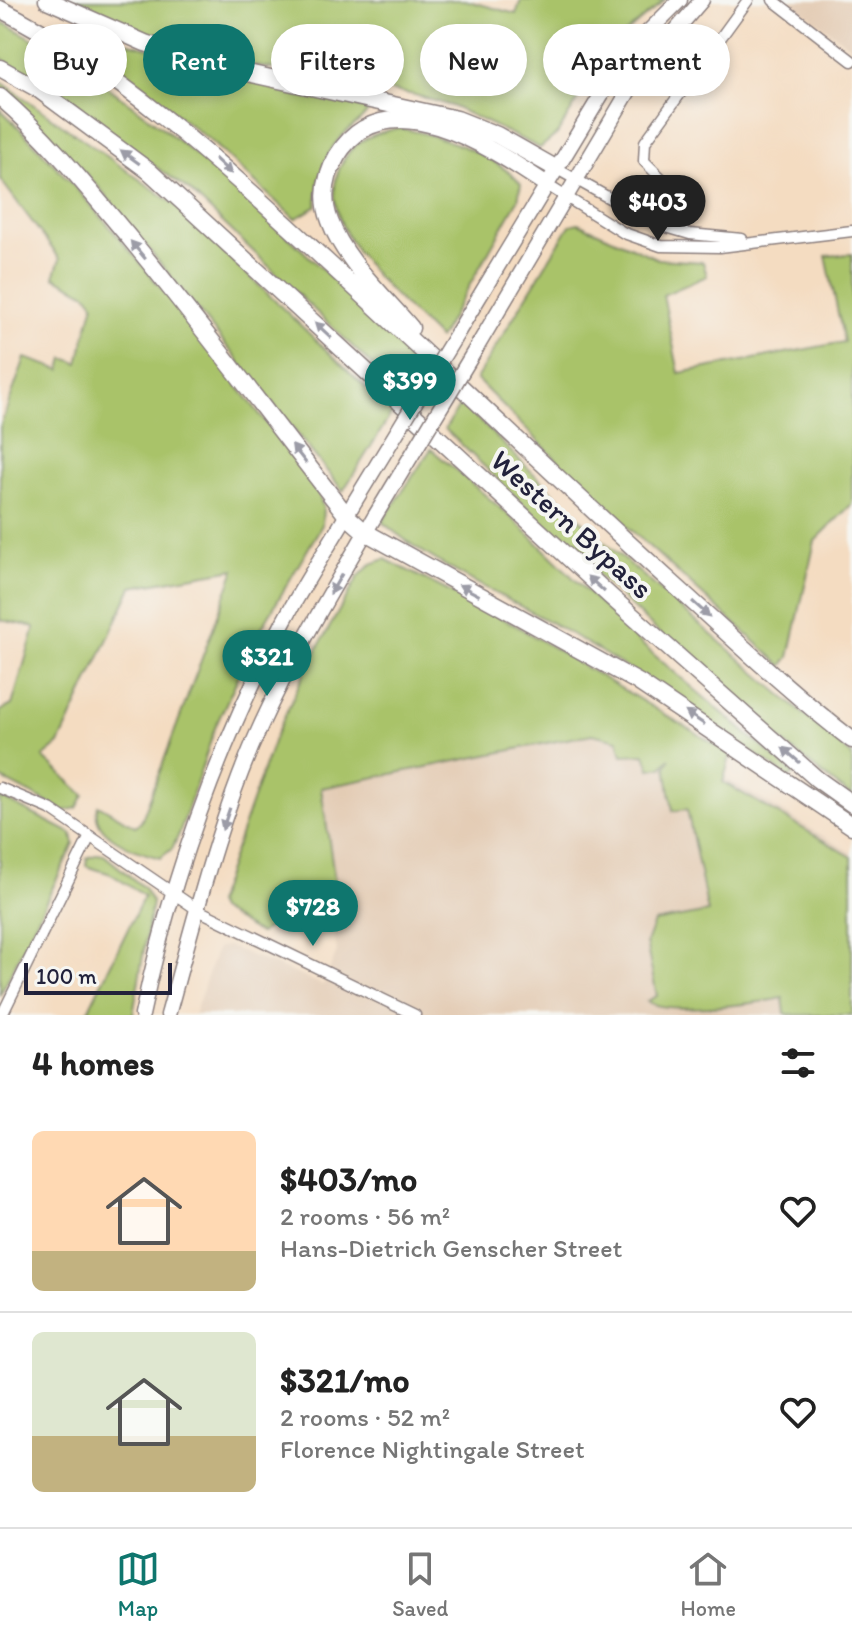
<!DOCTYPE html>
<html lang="en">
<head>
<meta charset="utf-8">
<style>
  :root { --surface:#fff; --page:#f2f2f2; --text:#222; --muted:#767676; --line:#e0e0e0; --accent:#0f766e }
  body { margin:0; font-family:Itim,sans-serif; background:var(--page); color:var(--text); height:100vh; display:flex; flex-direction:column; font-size:30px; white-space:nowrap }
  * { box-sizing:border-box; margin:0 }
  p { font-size:26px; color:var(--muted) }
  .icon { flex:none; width:44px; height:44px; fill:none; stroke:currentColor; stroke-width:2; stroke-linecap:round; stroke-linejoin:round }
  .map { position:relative; height:1015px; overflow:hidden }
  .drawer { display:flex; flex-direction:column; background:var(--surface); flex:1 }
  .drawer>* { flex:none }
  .top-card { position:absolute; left:24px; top:24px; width:804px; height:72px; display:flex; gap:16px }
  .scale { position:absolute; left:24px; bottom:20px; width:148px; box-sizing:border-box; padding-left:8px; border:4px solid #22223b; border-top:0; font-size:22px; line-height:28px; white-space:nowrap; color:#22223b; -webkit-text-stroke:6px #f6f6f2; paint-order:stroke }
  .price { position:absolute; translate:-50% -68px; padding:0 18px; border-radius:28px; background:var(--accent); color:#fff; font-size:26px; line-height:52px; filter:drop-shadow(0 2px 4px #0008) }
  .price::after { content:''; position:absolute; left:50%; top:48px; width:24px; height:18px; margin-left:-12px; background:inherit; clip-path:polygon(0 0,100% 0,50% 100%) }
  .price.on { background:#222; color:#fff }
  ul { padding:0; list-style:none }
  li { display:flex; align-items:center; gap:24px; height:200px; padding:0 32px }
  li+li { border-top:2px solid var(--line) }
  li span { display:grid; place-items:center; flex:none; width:224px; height:160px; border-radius:12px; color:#555 }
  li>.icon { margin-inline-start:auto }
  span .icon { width:96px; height:96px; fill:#fffc; stroke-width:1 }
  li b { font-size:34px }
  h2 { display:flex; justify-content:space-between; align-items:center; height:96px; padding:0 32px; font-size:34px }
  .tag { padding:0 28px; border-radius:36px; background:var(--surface); box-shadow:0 4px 12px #0003; font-size:28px; line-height:72px }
  .tag.on { background:var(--accent); color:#fff }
  .tabs { display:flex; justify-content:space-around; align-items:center; height:112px; border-top:2px solid var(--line); background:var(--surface); font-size:22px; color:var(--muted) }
  .tabs a { display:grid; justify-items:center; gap:4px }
  .tabs .on { color:var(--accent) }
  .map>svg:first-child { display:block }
</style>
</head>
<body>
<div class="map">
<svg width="852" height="1015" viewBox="0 0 852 1015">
  <rect width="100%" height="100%" fill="#f6f6f2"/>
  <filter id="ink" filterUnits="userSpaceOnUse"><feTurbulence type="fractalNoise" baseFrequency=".0125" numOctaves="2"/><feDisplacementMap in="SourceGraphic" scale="16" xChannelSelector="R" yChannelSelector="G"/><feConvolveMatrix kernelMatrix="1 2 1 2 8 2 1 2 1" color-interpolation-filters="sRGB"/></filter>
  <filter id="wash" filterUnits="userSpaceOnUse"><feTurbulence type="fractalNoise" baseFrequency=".006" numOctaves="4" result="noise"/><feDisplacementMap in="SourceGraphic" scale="32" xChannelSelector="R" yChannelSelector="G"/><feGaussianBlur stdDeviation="1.8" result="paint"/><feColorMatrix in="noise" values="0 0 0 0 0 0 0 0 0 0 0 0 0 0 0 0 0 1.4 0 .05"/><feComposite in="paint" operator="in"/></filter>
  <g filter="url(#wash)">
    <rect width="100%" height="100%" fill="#f4dcc1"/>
    <g fill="#e3cbb3">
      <polygon points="789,0 852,0 852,48"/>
      <polygon points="536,666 852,853 852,1015 194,1015 217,948 228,946 323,985 337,952 314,783"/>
    </g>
    <g fill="#a9c369" stroke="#667252" stroke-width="2">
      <polygon points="74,0 465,0 516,14 521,0 665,0 613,44 557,134 540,148 452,106 415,95 235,62 147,35"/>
      <path d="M 0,21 C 152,99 297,242 417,363 L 399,391 L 190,191 L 0,57 Z"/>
      <path d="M 87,28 L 119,40 L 369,109 C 364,119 356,123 347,131 C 325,150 317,178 317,206 L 295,219 L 207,138 L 75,37 L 78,29 Z"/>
      <polygon points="0,81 173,203 392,413 343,491 98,186 0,91"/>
      <path d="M 0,109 C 118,224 216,358 317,489 L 323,507 L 322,525 L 257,636 L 216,725 L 180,832 L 172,849 L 160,858 C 137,852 88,835 98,805 L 135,826 L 141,822 L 235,569 L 132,587 L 59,744 L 43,757 L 84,795 L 77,808 L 64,811 L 0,778 L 0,711 L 12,705 L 35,627 L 0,620 L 0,427 L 25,358 L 61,370 L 64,358 L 78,363 L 94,303 L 87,294 L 54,277 L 60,259 L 0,179 Z"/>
      <path d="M 399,128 C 438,135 494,153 521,184 L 518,200 L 439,339 C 400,299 312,229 340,167 C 351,141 373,133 399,128 Z"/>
      <polygon points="578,223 658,259 703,262 707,276 663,295 679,373 844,342 826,256 852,254 852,504 815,541 789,657 782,666 592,495 476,379 570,225"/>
      <path d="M 461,403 L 602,540 L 852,756 L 852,797 C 706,686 578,555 445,429 Z"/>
      <path d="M 431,449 L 511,517 L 639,642 L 794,774 L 789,778 C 718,727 646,678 571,634 C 508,597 438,569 382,522 Z"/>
      <path d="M 385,559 L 513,624 L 731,754 L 723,782 L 852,857 L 852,1015 L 790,1015 L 785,1013 L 783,998 C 753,1004 664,1015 647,1001 L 657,996 L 646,943 L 654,922 L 708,912 L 687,809 L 673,811 L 666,767 L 670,758 L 662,767 L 650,769 L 645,754 L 622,755 L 618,740 L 592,734 L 321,788 L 337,895 L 289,910 L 260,934 L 219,910 L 216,904 L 274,739 L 307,667 L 358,577 L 371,564 Z"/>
      <polygon points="0,797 72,834 74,844 0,995"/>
      <polygon points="98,854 104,855 144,888 152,902 133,1015 86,1015 144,896 111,874 86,866 87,858"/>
    </g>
  </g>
  <g filter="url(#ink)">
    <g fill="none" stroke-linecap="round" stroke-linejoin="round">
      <g stroke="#8b7f7e" stroke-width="13">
        <g id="minor">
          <polyline points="773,0 852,61"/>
          <polyline points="557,169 656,224 690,234 742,239"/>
          <polyline points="547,185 624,233 661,246 720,247 852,231"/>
          <polyline points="684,201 644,161 645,142 748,0"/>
          <polyline points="0,788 50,809 198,910 415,1015"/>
          <polyline points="2,1015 90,836"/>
        </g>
      </g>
      <g stroke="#8b7f7e" stroke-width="17">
        <g id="major">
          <polyline points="458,332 626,54 680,0"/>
          <polyline points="477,347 640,72 702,0"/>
          <path d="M 142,1015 C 171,878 219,745 284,621 C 306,580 332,541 355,501"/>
          <path d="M 168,1015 C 195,918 219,817 261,725 C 294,653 335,585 375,516"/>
        </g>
      </g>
      <g stroke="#8b7f7e" stroke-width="19">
        <g id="highway">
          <polyline points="47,0 145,43 220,67 457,119 497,135 557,169"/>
          <path d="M 0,9 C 123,72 223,166 324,259 C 440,366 553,475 670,581 C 730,635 788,691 852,740"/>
          <polyline points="0,68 38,89 149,171 610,596 817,779 852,804"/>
          <path d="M 0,97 C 50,140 90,191 132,241 C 206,331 275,424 347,516 L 365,532 L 638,682 L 852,826"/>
          <path d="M 411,328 C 384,296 344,260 330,221 C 321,198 325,177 337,156 C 386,76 493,149 547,185"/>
        </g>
      </g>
      <use href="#minor" stroke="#fff" stroke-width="10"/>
      <use href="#major" stroke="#fff" stroke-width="14"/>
      <use href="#highway" stroke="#fff" stroke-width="16"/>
      <g stroke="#8b7f7e" stroke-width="17" stroke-linecap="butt">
        <g id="major-bridge">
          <polyline points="355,501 458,332"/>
          <polyline points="375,516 477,347"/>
        </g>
      </g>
      <use href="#major-bridge" stroke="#fff" stroke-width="14"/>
    </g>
    <defs><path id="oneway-solid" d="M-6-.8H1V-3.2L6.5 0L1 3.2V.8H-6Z" transform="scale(2)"/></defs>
    <g fill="#9c9ca7">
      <use href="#oneway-solid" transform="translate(130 157) rotate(-144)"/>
      <use href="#oneway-solid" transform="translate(223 166) rotate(43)"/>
      <use href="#oneway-solid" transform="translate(138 250) rotate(-130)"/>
      <use href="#oneway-solid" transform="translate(323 330) rotate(-137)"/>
      <use href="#oneway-solid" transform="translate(299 454) rotate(-128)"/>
      <use href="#oneway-solid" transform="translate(336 584) rotate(120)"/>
      <use href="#oneway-solid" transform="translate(596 584) rotate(-138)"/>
      <use href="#oneway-solid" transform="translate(469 590) rotate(-152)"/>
      <use href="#oneway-solid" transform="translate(701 609) rotate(42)"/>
      <use href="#oneway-solid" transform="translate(695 718) rotate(-146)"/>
      <use href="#oneway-solid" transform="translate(791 755) rotate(-139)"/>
      <use href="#oneway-solid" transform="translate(226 819) rotate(109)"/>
    </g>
  </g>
  <g text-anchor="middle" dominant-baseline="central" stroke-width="8" stroke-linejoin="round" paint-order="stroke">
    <g font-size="30" fill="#22223b" stroke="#f6f6f2">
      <text transform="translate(572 524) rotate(42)">Western Bypass</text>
    </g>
  </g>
</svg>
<div class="scale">100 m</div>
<b class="price on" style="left:658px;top:243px">$403</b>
<b class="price" style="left:410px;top:422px">$399</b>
<b class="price" style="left:267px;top:698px">$321</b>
<b class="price" style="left:313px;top:948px">$728</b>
<div class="top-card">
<a class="tag">Buy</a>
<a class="tag on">Rent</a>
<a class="tag">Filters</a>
<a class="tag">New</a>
<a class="tag">Apartment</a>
</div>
</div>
<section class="drawer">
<h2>4 homes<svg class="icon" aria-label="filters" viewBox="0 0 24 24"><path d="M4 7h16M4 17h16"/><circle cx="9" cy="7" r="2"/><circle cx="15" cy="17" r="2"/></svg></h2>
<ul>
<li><span style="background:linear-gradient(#ffd9b3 75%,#c2b280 0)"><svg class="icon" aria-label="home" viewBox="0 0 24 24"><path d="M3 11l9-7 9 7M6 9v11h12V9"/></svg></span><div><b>$403/mo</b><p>2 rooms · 56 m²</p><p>Hans-Dietrich Genscher Street</p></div><svg class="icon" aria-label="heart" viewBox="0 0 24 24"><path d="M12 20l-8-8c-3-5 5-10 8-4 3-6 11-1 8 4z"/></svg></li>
<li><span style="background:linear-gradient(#dfe7d0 65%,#c2b280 0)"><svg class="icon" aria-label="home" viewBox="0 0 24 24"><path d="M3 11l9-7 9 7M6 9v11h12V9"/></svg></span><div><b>$321/mo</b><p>2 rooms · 52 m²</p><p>Florence Nightingale Street</p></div><svg class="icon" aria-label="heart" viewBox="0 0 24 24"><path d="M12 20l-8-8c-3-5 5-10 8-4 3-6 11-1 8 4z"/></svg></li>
</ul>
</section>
<nav class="tabs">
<a class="on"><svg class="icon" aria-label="map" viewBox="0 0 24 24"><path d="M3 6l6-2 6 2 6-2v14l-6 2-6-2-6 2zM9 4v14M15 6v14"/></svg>Map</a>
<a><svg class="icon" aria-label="saved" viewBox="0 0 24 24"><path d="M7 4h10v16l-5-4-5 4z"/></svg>Saved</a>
<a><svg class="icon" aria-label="home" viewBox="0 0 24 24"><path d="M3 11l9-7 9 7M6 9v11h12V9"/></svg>Home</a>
</nav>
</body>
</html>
